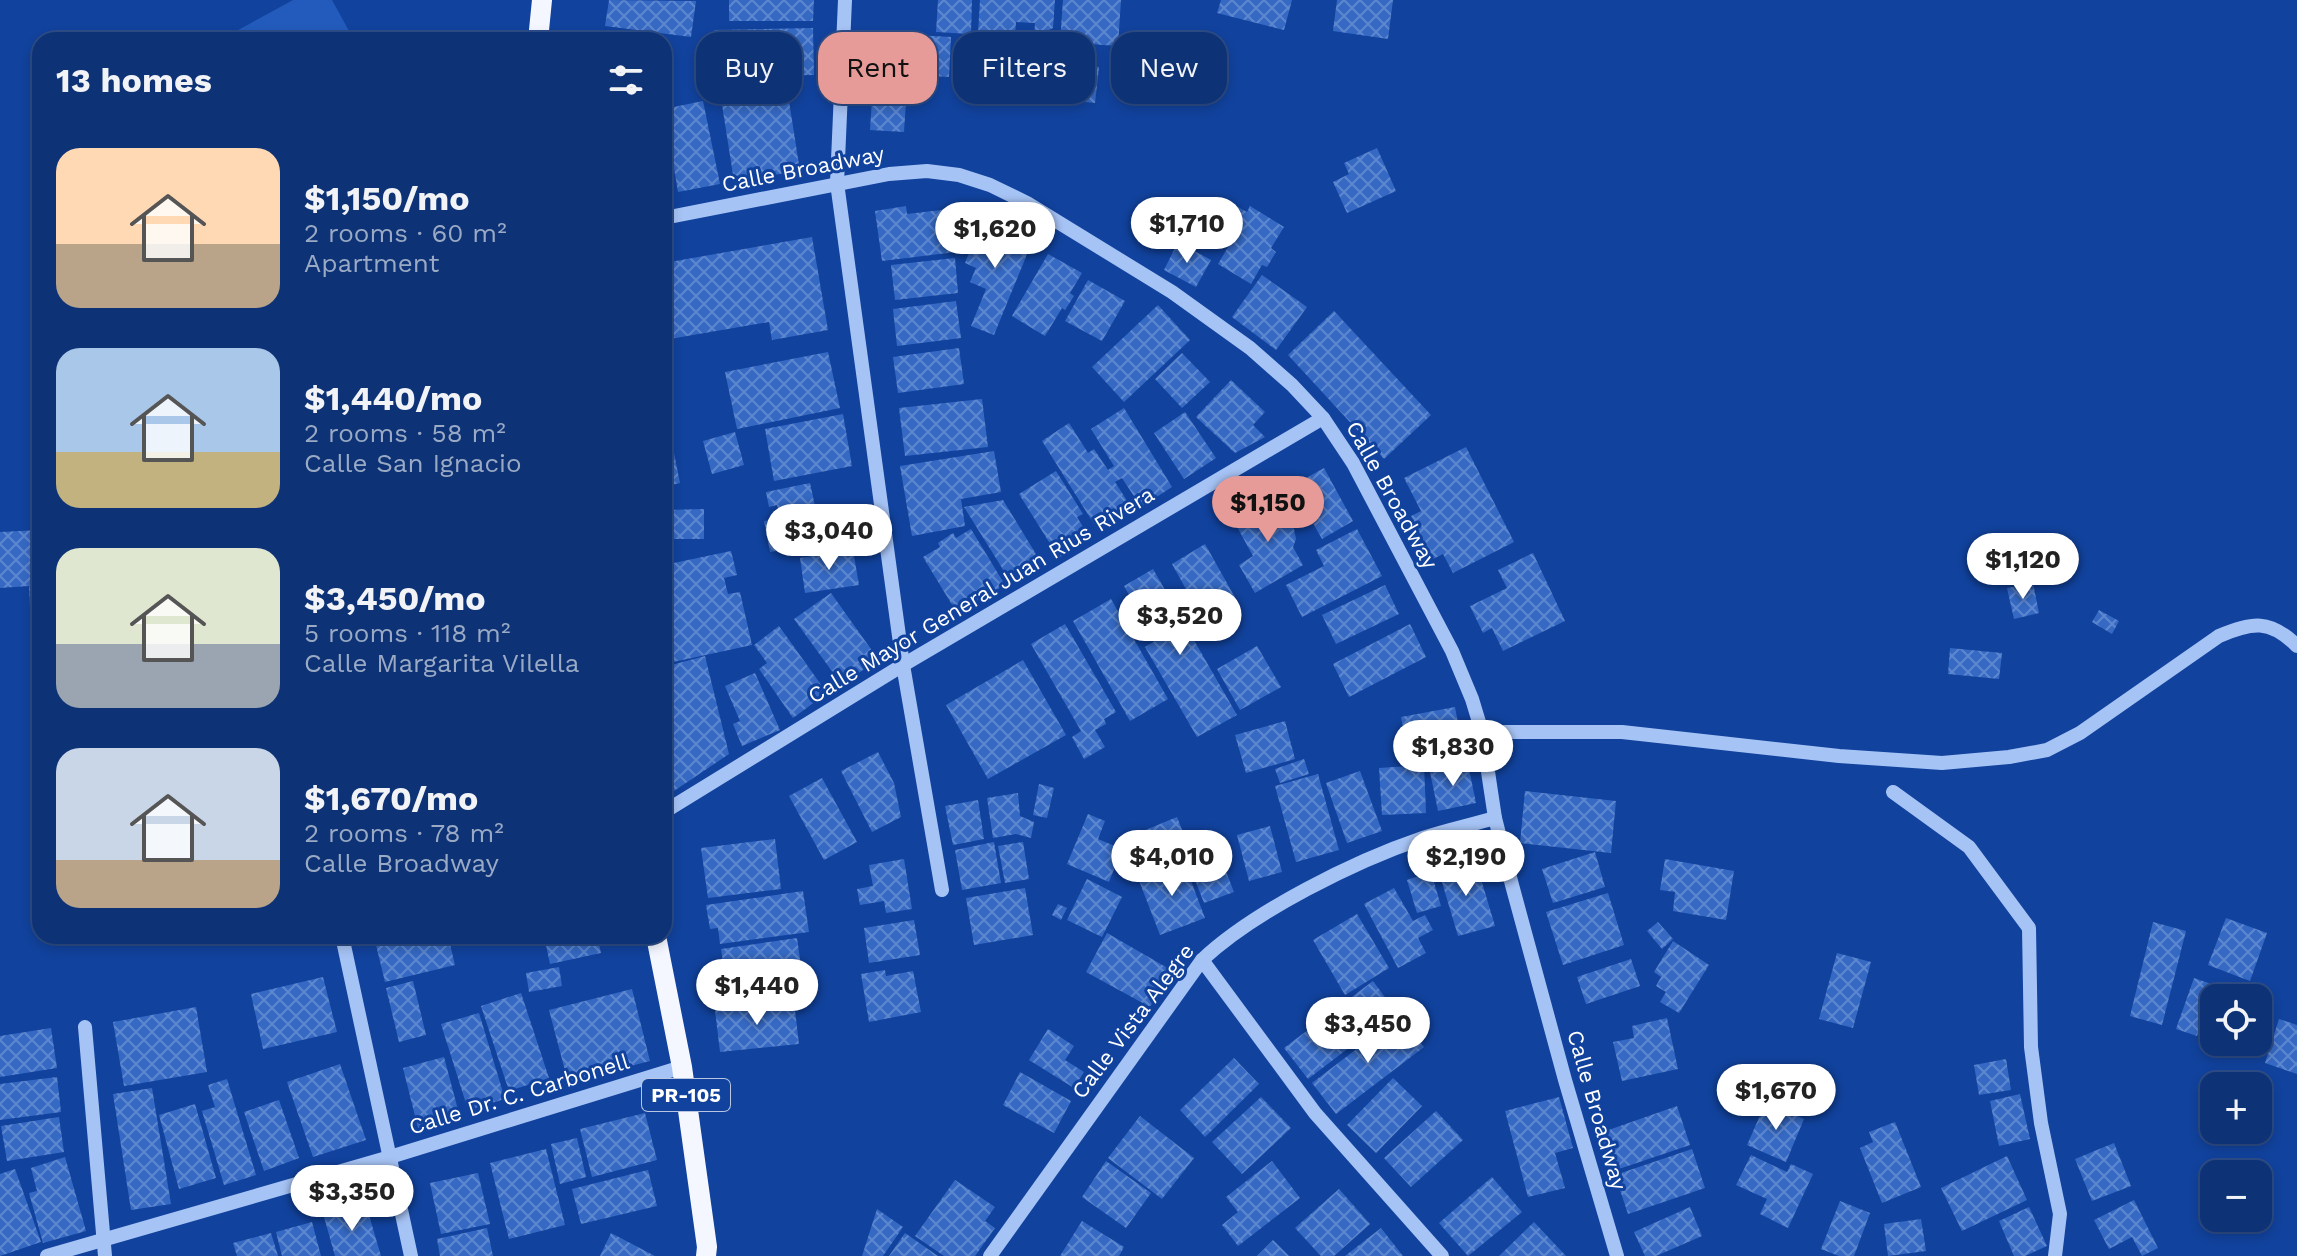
<!DOCTYPE html>
<html lang="en">
<head>
<meta charset="utf-8">
<style>
  :root { --surface:#0d3276; --page:#1b3e7e; --text:#f1f3f6; --muted:#9aaac5; --line:#2d4d88; --accent:#e69b98 }
  body { margin:0; font-family:"Work Sans",sans-serif; background:var(--page); color:var(--text); height:100vh; display:flex; flex-direction:column; font-size:30px; white-space:nowrap }
  * { box-sizing:border-box; margin:0 }
  p { font-size:26px; color:var(--muted) }
  .icon { flex:none; width:44px; height:44px; fill:none; stroke:currentColor; stroke-width:2; stroke-linecap:round; stroke-linejoin:round }
  .map { position:relative; flex:1; overflow:hidden }
  .drawer { position:absolute; left:32px; top:32px; width:640px; height:912px; display:flex; flex-direction:column; background:var(--surface); border-radius:24px; box-shadow:0 4px 12px #0003,0 0 0 2px var(--line) }
  .drawer>* { flex:none }
  .hud { position:absolute; left:696px; top:32px; width:760px; height:72px; display:flex; gap:16px }
  .controls { position:absolute; left:2200px; top:984px; display:grid; gap:16px }
  .controls a { display:grid; place-items:center; width:72px; height:72px; border-radius:16px; background:var(--surface); box-shadow:0 4px 12px #0003,0 0 0 2px var(--line); font-size:40px }
  .price { position:absolute; translate:-50% -68px; padding:0 18px; border-radius:28px; background:#fff; color:#222; font-size:26px; line-height:52px; filter:drop-shadow(0 2px 4px #0008) }
  .price::after { content:''; position:absolute; left:50%; top:48px; width:24px; height:18px; margin-left:-12px; background:inherit; clip-path:polygon(0 0,100% 0,50% 100%) }
  .price.active { background:var(--accent); color:#111 }
  ul { padding:0; list-style:none }
  li { display:flex; align-items:center; gap:24px; height:200px; padding:0 24px }
  li span { display:grid; place-items:center; flex:none; width:224px; height:160px; border-radius:24px; color:#555 }
  li>.icon { margin-inline-start:auto }
  span .icon { width:96px; height:96px; fill:#fffc; stroke-width:1 }
  li b { font-size:34px }
  h2 { display:flex; justify-content:space-between; align-items:center; height:96px; padding:0 24px; font-size:34px }
  .tag { padding:0 28px; border-radius:24px; background:var(--surface); box-shadow:0 4px 12px #0003,0 0 0 2px var(--line); font-size:28px; line-height:72px }
  .tag.active { background:var(--accent); color:#111 }
  .map>svg:first-child { display:block }
</style>
</head>
<body>
<div class="map">
<svg width="2297" height="1256" viewBox="0 0 2297 1256">
  <defs>
    <pattern id="building-cross-hatch" width="8" height="8" patternUnits="userSpaceOnUse" patternTransform="scale(2)"><rect width="8" height="8" fill="#3569c3"/><path d="M0 0l8 8M0 8l8-8" fill="none" stroke="#5d87cf"/></pattern>
  </defs>
  <rect width="100%" height="100%" fill="#11429d"/>
  <polygon fill="#235bbc" points="293,0 332,0 354,40 220,40"/>
  <g fill="url(#building-cross-hatch)">
    <polygon points="609,0 696,1 691,37 605,26"/>
    <polygon points="729,0 814,0 813,21 729,21"/>
    <polygon points="938,0 972,0 971,34 936,32"/>
    <polygon points="980,0 1055,0 1053,28 1034,38 1035,23 1016,22 1015,36 978,33"/>
    <polygon points="1063,0 1121,0 1118,46 1060,42"/>
    <polygon points="1221,0 1292,0 1284,30 1217,13"/>
    <polygon points="1337,0 1393,0 1388,39 1333,31"/>
    <polygon points="813,28 814,75 714,77 714,30"/>
    <polygon points="879,33 951,37 949,77 878,73"/>
    <polygon points="1047,62 1099,67 1095,103 1043,98"/>
    <polygon points="786,82 800,171 734,181 720,92"/>
    <polygon points="873,85 907,86 904,132 870,130"/>
    <polygon points="703,101 720,184 678,192 664,109"/>
    <polygon points="1377,148 1396,191 1347,213 1333,182 1349,174 1344,163"/>
    <polygon points="1222,198 1247,212 1250,206 1284,227 1271,248 1276,252 1267,267 1262,265 1251,284 1218,264 1231,242 1206,226"/>
    <polygon points="906,206 907,214 950,209 956,252 882,261 875,211"/>
    <polygon points="977,219 1032,242 994,335 971,326 986,289 970,282 976,268 965,263 972,245 967,243"/>
    <polygon points="812,237 828,330 772,340 769,322 664,340 664,263"/>
    <polygon points="1178,242 1211,260 1196,287 1164,270"/>
    <polygon points="1048,254 1082,273 1070,293 1074,296 1065,310 1062,308 1045,336 1012,316"/>
    <polygon points="955,258 958,293 895,300 891,265"/>
    <polygon points="1262,275 1307,307 1276,350 1232,317"/>
    <polygon points="1088,280 1125,301 1102,341 1065,321"/>
    <polygon points="956,301 961,338 897,346 893,309"/>
    <polygon points="1158,305 1190,340 1124,402 1092,367"/>
    <polygon points="1334,311 1431,415 1384,459 1288,355"/>
    <polygon points="959,348 964,384 898,393 893,357"/>
    <polygon points="828,352 840,408 737,429 725,372"/>
    <polygon points="1182,353 1210,382 1182,408 1155,379"/>
    <polygon points="1231,380 1265,412 1253,425 1265,437 1235,453 1196,417"/>
    <polygon points="982,399 988,447 905,456 899,408"/>
    <polygon points="1124,408 1172,487 1141,507 1122,478 1115,482 1133,510 1099,532 1042,441 1069,423 1088,453 1094,449 1108,470 1114,466 1091,429"/>
    <polygon points="1185,412 1216,458 1184,479 1154,433"/>
    <polygon points="843,414 852,466 774,481 765,429"/>
    <polygon points="735,432 744,465 712,474 703,441"/>
    <polygon points="672,443 680,483 664,487 664,444"/>
    <polygon points="1466,447 1514,542 1453,573 1443,554 1433,559 1411,516 1421,511 1404,478"/>
    <polygon points="994,451 1001,492 961,499 965,526 912,536 900,466"/>
    <polygon points="1324,468 1353,521 1322,539 1292,486"/>
    <polygon points="1056,471 1083,514 1077,517 1090,538 1059,558 1019,494"/>
    <polygon points="810,483 815,506 779,514 777,505 769,507 766,492"/>
    <polygon points="1273,493 1294,529 1296,539 1293,547 1303,565 1255,593 1239,565 1253,556 1236,525 1253,516 1249,508"/>
    <polygon points="1003,500 1042,564 1012,584 964,507"/>
    <polygon points="846,507 852,539 770,552 764,521"/>
    <polygon points="704,509 704,539 664,539 664,510"/>
    <polygon points="971,529 1005,585 957,613 923,557 940,547 938,543 953,533 956,538"/>
    <polygon points="1357,529 1382,576 1302,617 1286,585 1324,566 1316,550"/>
    <polygon points="40,530 40,649 32,649 29,586 0,588 0,532"/>
    <polygon points="1205,544 1241,608 1207,627 1172,564"/>
    <polygon points="853,550 859,585 805,593 800,558"/>
    <polygon points="731,551 737,575 724,578 728,594 740,592 752,645 664,664 664,565"/>
    <polygon points="1533,553 1565,621 1503,651 1492,628 1483,633 1470,606 1507,588 1498,570"/>
    <polygon points="1153,569 1237,715 1197,737 1145,647 1155,641 1124,586"/>
    <polygon points="2033,583 2039,613 2014,619 2007,588"/>
    <polygon points="1385,585 1399,614 1336,644 1322,615"/>
    <polygon points="831,593 878,659 842,685 794,619"/>
    <polygon points="1111,599 1168,699 1130,721 1073,621"/>
    <polygon points="2099,610 2119,621 2112,634 2092,622"/>
    <polygon points="1065,624 1116,712 1104,719 1106,724 1095,730 1105,747 1084,759 1072,737 1081,731 1031,644"/>
    <polygon points="1410,624 1426,657 1349,697 1333,664"/>
    <polygon points="779,626 827,693 793,718 759,669 767,663 754,645"/>
    <polygon points="1257,646 1281,687 1240,710 1217,669"/>
    <polygon points="1950,648 2002,653 1999,679 1948,674"/>
    <polygon points="705,656 729,754 668,795 664,778 664,667"/>
    <polygon points="1023,660 1066,735 988,779 946,705"/>
    <polygon points="755,673 780,730 742,746 733,724 740,721 725,686"/>
    <polygon points="1455,707 1463,749 1409,760 1401,717"/>
    <polygon points="1285,721 1295,759 1246,773 1235,735"/>
    <polygon points="878,752 894,783 901,817 872,832 841,771"/>
    <polygon points="1304,759 1309,774 1280,783 1275,769"/>
    <polygon points="1468,764 1476,803 1438,811 1430,772"/>
    <polygon points="1424,765 1426,813 1382,815 1379,768"/>
    <polygon points="1360,771 1382,831 1347,843 1326,783"/>
    <polygon points="1318,774 1339,850 1296,862 1275,786"/>
    <polygon points="822,778 857,842 824,860 789,796"/>
    <polygon points="1039,784 1054,788 1047,818 1033,815"/>
    <polygon points="1525,791 1616,801 1611,853 1520,843"/>
    <polygon points="1018,793 1020,816 1034,822 1031,838 1016,834 993,838 987,798"/>
    <polygon points="978,800 984,839 953,845 945,806"/>
    <polygon points="1088,814 1105,821 1098,839 1122,849 1109,882 1067,864"/>
    <polygon points="1177,817 1189,847 1138,868 1126,838"/>
    <polygon points="1270,826 1282,872 1249,881 1237,835"/>
    <polygon points="775,839 781,889 708,898 701,848"/>
    <polygon points="994,842 1001,883 962,890 955,850"/>
    <polygon points="1023,842 1029,879 1005,883 998,846"/>
    <polygon points="1216,846 1234,892 1204,903 1186,857"/>
    <polygon points="1595,852 1605,887 1553,903 1542,869"/>
    <polygon points="904,859 912,909 886,913 884,901 860,905 857,889 873,886 869,865"/>
    <polygon points="1475,859 1495,926 1458,936 1438,869"/>
    <polygon points="1665,859 1734,871 1726,920 1673,911 1675,892 1660,890"/>
    <polygon points="1183,860 1205,918 1160,935 1138,878"/>
    <polygon points="1431,872 1441,906 1417,913 1407,880"/>
    <polygon points="1087,879 1122,897 1102,937 1067,920"/>
    <polygon points="1025,888 1033,935 974,945 966,898"/>
    <polygon points="1394,888 1413,921 1425,915 1433,930 1418,938 1426,953 1398,968 1364,904"/>
    <polygon points="803,891 809,932 720,944 718,928 710,929 706,905"/>
    <polygon points="1608,893 1624,945 1563,965 1546,912"/>
    <polygon points="1058,904 1067,908 1061,920 1052,915"/>
    <polygon points="1357,914 1389,968 1345,995 1313,940"/>
    <polygon points="2226,918 2267,933 2250,981 2208,965"/>
    <polygon points="914,920 920,955 869,963 864,928"/>
    <polygon points="1658,922 1673,939 1662,949 1647,931"/>
    <polygon points="2153,922 2186,931 2162,1025 2130,1016"/>
    <polygon points="1107,933 1171,970 1150,1007 1086,972"/>
    <polygon points="410,936 448,936 455,965 385,982 376,945"/>
    <polygon points="544,936 597,936 601,953 550,964"/>
    <polygon points="797,938 803,980 727,990 721,949"/>
    <polygon points="1673,941 1709,965 1679,1013 1660,1002 1666,992 1656,986 1661,977 1654,972"/>
    <polygon points="1837,953 1871,962 1853,1028 1819,1019"/>
    <polygon points="1631,959 1640,986 1586,1004 1577,977"/>
    <polygon points="559,967 562,986 529,992 526,973"/>
    <polygon points="885,970 886,976 913,971 921,1012 869,1022 861,974"/>
    <polygon points="323,977 337,1032 263,1049 251,994"/>
    <polygon points="2194,978 2214,985 2197,1036 2176,1029"/>
    <polygon points="413,981 426,1035 399,1042 386,988"/>
    <polygon points="1373,981 1396,1012 1308,1079 1284,1048"/>
    <polygon points="632,989 650,1061 568,1082 549,1010"/>
    <polygon points="521,993 549,1078 509,1091 481,1006"/>
    <polygon points="794,1002 799,1044 720,1052 715,1010"/>
    <polygon points="2258,1006 2269,1010 2258,1039"/>
    <polygon points="196,1007 207,1072 124,1086 113,1022"/>
    <polygon points="479,1013 505,1099 468,1110 441,1024"/>
    <polygon points="1400,1016 1424,1047 1336,1114 1312,1083"/>
    <polygon points="1667,1018 1678,1069 1622,1081 1613,1042 1634,1038 1632,1026"/>
    <polygon points="2279,1019 2297,1025 2297,1074 2265,1063"/>
    <polygon points="51,1028 57,1068 0,1077 0,1036"/>
    <polygon points="1048,1029 1074,1046 1065,1060 1084,1072 1074,1088 1029,1060"/>
    <polygon points="2225,1042 2257,1042 2251,1058 2223,1048"/>
    <polygon points="444,1057 461,1121 419,1132 403,1068"/>
    <polygon points="1234,1058 1259,1084 1205,1137 1180,1110"/>
    <polygon points="2006,1059 2011,1090 1979,1095 1974,1065"/>
    <polygon points="340,1064 366,1140 313,1157 287,1082"/>
    <polygon points="1020,1072 1071,1101 1054,1133 1003,1105"/>
    <polygon points="57,1077 61,1112 0,1120 0,1084"/>
    <polygon points="1393,1078 1422,1106 1376,1153 1347,1125"/>
    <polygon points="227,1079 256,1175 224,1185 202,1111 215,1107 208,1085"/>
    <polygon points="152,1088 171,1204 131,1210 113,1094"/>
    <polygon points="2020,1094 2030,1139 1999,1146 1990,1101"/>
    <polygon points="1261,1097 1291,1128 1242,1174 1212,1142"/>
    <polygon points="1559,1097 1573,1148 1555,1153 1565,1188 1528,1197 1505,1111"/>
    <polygon points="279,1100 299,1158 264,1171 244,1112"/>
    <polygon points="1766,1102 1804,1119 1786,1162 1747,1145"/>
    <polygon points="195,1104 216,1178 179,1189 159,1115"/>
    <polygon points="1677,1106 1690,1145 1613,1171 1600,1133"/>
    <polygon points="1436,1111 1463,1140 1411,1187 1384,1158"/>
    <polygon points="645,1113 657,1160 592,1177 580,1129"/>
    <polygon points="1140,1116 1194,1158 1162,1199 1108,1158"/>
    <polygon points="59,1117 64,1152 7,1161 1,1126"/>
    <polygon points="1895,1122 1921,1187 1882,1203 1860,1148 1873,1142 1869,1132"/>
    <polygon points="577,1138 586,1177 560,1184 551,1144"/>
    <polygon points="2114,1143 2131,1186 2092,1201 2075,1159"/>
    <polygon points="546,1149 565,1225 509,1239 490,1163"/>
    <polygon points="1692,1149 1705,1188 1628,1214 1615,1175"/>
    <polygon points="1751,1155 1787,1172 1791,1164 1813,1174 1788,1228 1760,1214 1767,1199 1736,1185"/>
    <polygon points="2007,1156 2027,1200 1962,1231 1941,1188"/>
    <polygon points="65,1157 86,1231 43,1243 29,1193 37,1191 31,1168"/>
    <polygon points="1106,1161 1151,1193 1126,1228 1082,1197"/>
    <polygon points="1272,1161 1300,1198 1238,1246 1222,1225 1238,1212 1226,1197"/>
    <polygon points="15,1169 41,1242 0,1256 0,1174"/>
    <polygon points="648,1170 657,1206 581,1224 572,1189"/>
    <polygon points="478,1173 490,1224 441,1234 430,1183"/>
    <polygon points="1492,1177 1522,1212 1468,1256 1439,1223"/>
    <polygon points="955,1180 995,1207 985,1221 995,1228 975,1256 944,1256 915,1236"/>
    <polygon points="1339,1189 1370,1224 1334,1256 1321,1256 1295,1228"/>
    <polygon points="2134,1200 2158,1248 2142,1256 2132,1237 2109,1249 2094,1220"/>
    <polygon points="1840,1201 1870,1213 1854,1256 1839,1256 1821,1249"/>
    <polygon points="366,1205 381,1256 335,1256 324,1217"/>
    <polygon points="1690,1207 1702,1236 1656,1256 1645,1256 1634,1232"/>
    <polygon points="2029,1207 2047,1246 2025,1256 2014,1256 1999,1221"/>
    <polygon points="877,1209 903,1227 883,1256 862,1256"/>
    <polygon points="1921,1219 1926,1251 1888,1256 1884,1224"/>
    <polygon points="1082,1221 1124,1247 1119,1256 1060,1256"/>
    <polygon points="312,1222 321,1256 282,1256 276,1232"/>
    <polygon points="1534,1222 1566,1256 1499,1256"/>
    <polygon points="487,1228 493,1256 440,1256 437,1239"/>
    <polygon points="1381,1228 1403,1256 1345,1256"/>
    <polygon points="271,1233 278,1256 237,1256 233,1243"/>
    <polygon points="611,1233 655,1256 600,1256"/>
    <polygon points="905,1233 938,1256 889,1256"/>
    <polygon points="1273,1240 1289,1256 1257,1256"/>
  </g>
  <g fill="none" stroke-linecap="round" stroke-linejoin="round">
    <g stroke="#a6c3f5" stroke-width="14">
      <polyline points="845,0 837,183 903,665 942,890"/>
      <polyline points="664,218 889,174 927,171 959,175 990,185 1027,203 1172,292 1250,348 1292,385 1323,418 1353,463 1452,651 1472,699 1482,732 1495,818 1512,885 1565,1080 1617,1256"/>
      <path d="M 1482,732 L 1622,732 L 1839,756 L 1942,763 L 2009,757 L 2047,750 L 2080,733 L 2219,636 C 2252,622 2270,619 2297,646"/>
      <polyline points="1893,792 1969,847 2029,928 2031,1047 2041,1123 2060,1214 2055,1256"/>
      <polyline points="664,812 903,665 1323,418"/>
      <polyline points="342,936 411,1256"/>
      <polyline points="1202,960 1315,1113 1442,1256"/>
      <polyline points="85,1027 105,1256"/>
      <polyline points="47,1256 390,1157 682,1067"/>
      <path d="M 990,1256 L 1202,960 C 1254,911 1355,861 1423,838 C 1447,830 1471,825 1495,818"/>
    </g>
    <g stroke="#f4f7ff" stroke-width="20">
      <polyline points="538,40 542,0"/>
      <polyline points="656,936 682,1067 707,1247 706,1256"/>
    </g>
  </g>
  <g text-anchor="middle" dominant-baseline="central" stroke-width="6" stroke-linejoin="round" paint-order="stroke">
    <rect fill="#11429d" stroke="#b8c6e2" stroke-width="2" x="642" y="1079" width="88" height="32" rx="6"/>
    <g font-size="20" font-weight="bold" fill="#fff">
      <text x="686" y="1095">PR-105</text>
    </g>
    <g font-size="22" fill="#fff" stroke="#11429d">
      <text transform="translate(803 169) rotate(-11)">Calle Broadway</text>
      <text transform="translate(1392 495) rotate(61)">Calle Broadway</text>
      <text transform="translate(981 595) rotate(-31)">Calle Mayor General Juan Rius Rivera</text>
      <text transform="translate(1133 1021) rotate(-53)">Calle Vista Alegre</text>
      <text transform="translate(519 1094) rotate(-17)">Calle Dr. C. Carbonell</text>
      <text transform="translate(1597 1110) rotate(74)">Calle Broadway</text>
    </g>
  </g>
</svg>
<div class="controls">
<a><svg class="icon" aria-label="locate" viewBox="0 0 24 24"><circle cx="12" cy="12" r="6"/><path d="M12 2v4M12 18v4M2 12h4M18 12h4"/></svg></a>
<a>+</a>
<a>−</a>
</div>
<b class="price" style="left:1187px;top:265px">$1,710</b>
<b class="price" style="left:995px;top:270px">$1,620</b>
<b class="price active" style="left:1268px;top:544px">$1,150</b>
<b class="price" style="left:829px;top:572px">$3,040</b>
<b class="price" style="left:2023px;top:601px">$1,120</b>
<b class="price" style="left:1180px;top:657px">$3,520</b>
<b class="price" style="left:1453px;top:788px">$1,830</b>
<b class="price" style="left:1172px;top:898px">$4,010</b>
<b class="price" style="left:1466px;top:898px">$2,190</b>
<b class="price" style="left:757px;top:1027px">$1,440</b>
<b class="price" style="left:1368px;top:1065px">$3,450</b>
<b class="price" style="left:1776px;top:1132px">$1,670</b>
<b class="price" style="left:352px;top:1233px">$3,350</b>
<div class="hud">
<a class="tag">Buy</a>
<a class="tag active">Rent</a>
<a class="tag">Filters</a>
<a class="tag">New</a>
</div>
<section class="drawer">
<h2>13 homes<svg class="icon" aria-label="filters" viewBox="0 0 24 24"><path d="M4 7h16M4 17h16"/><circle cx="9" cy="7" r="2"/><circle cx="15" cy="17" r="2"/></svg></h2>
<ul>
<li><span style="background:linear-gradient(#ffd9b3 60%,#b9a48a 0)"><svg class="icon" aria-label="home" viewBox="0 0 24 24"><path d="M3 11l9-7 9 7M6 9v11h12V9"/></svg></span><div><b>$1,150/mo</b><p>2 rooms · 60 m²</p><p>Apartment</p></div></li>
<li><span style="background:linear-gradient(#a9c7e8 65%,#c2b280 0)"><svg class="icon" aria-label="home" viewBox="0 0 24 24"><path d="M3 11l9-7 9 7M6 9v11h12V9"/></svg></span><div><b>$1,440/mo</b><p>2 rooms · 58 m²</p><p>Calle San Ignacio</p></div></li>
<li><span style="background:linear-gradient(#dfe7d0 60%,#9aa5b1 0)"><svg class="icon" aria-label="home" viewBox="0 0 24 24"><path d="M3 11l9-7 9 7M6 9v11h12V9"/></svg></span><div><b>$3,450/mo</b><p>5 rooms · 118 m²</p><p>Calle Margarita Vilella</p></div></li>
<li><span style="background:linear-gradient(#c9d6e8 70%,#b9a48a 0)"><svg class="icon" aria-label="home" viewBox="0 0 24 24"><path d="M3 11l9-7 9 7M6 9v11h12V9"/></svg></span><div><b>$1,670/mo</b><p>2 rooms · 78 m²</p><p>Calle Broadway</p></div></li>
</ul>
</section>
</div>
</body>
</html>
